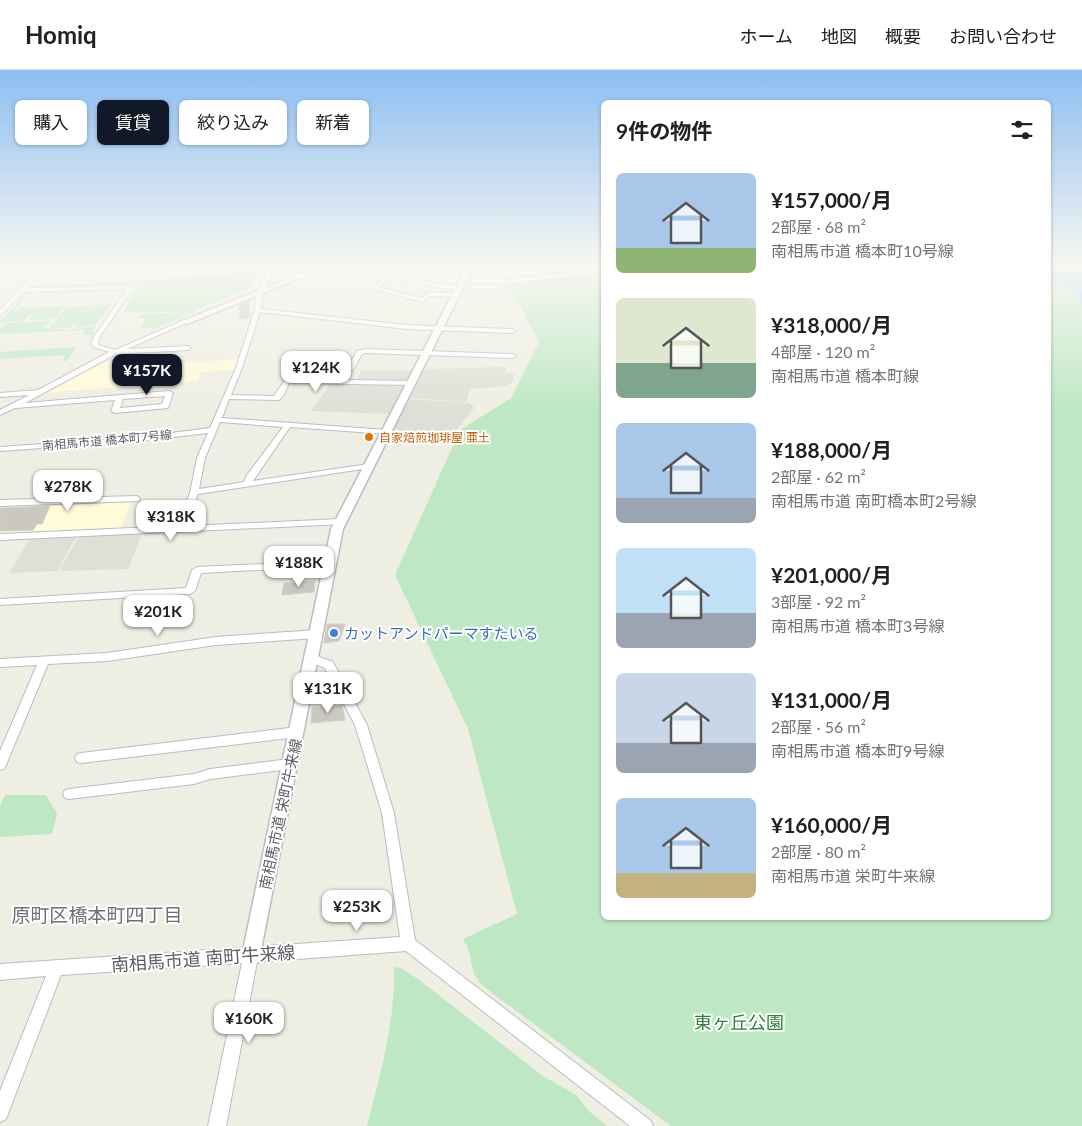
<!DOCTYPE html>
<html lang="ja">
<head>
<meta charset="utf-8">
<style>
  :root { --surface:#fff; --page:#f2f2f2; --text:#202124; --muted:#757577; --line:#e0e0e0; --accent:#111827 }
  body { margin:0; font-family:Lato,"Noto Sans JP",sans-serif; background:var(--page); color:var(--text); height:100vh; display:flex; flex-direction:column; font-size:19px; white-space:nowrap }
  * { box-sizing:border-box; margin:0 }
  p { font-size:16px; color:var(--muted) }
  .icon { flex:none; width:28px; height:28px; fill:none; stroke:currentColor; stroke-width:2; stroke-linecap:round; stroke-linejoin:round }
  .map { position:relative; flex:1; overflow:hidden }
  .sheet { position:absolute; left:601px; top:30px; width:450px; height:820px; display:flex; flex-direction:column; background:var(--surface); border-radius:8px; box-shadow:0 1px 4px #0004 }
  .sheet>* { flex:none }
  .hud { position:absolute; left:15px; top:30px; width:475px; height:45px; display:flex; gap:10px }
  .price { position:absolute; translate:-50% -42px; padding:0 11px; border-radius:10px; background:#fff; color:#222; font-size:16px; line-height:32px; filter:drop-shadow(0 1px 2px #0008) }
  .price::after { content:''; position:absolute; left:50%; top:30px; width:15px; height:11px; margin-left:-8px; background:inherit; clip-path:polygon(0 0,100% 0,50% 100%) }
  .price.on { background:var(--accent); color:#fff }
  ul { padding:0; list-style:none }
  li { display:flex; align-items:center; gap:15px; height:125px; padding:0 15px }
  li span { display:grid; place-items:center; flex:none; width:140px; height:100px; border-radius:8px; color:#555 }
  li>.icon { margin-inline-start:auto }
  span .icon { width:60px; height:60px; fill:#fffc; stroke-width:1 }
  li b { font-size:21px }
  h2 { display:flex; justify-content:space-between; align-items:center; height:60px; padding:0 15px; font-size:21px }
  .chip { padding:0 18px; border-radius:8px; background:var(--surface); box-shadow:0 1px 4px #0004; font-size:18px; line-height:45px }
  .chip.on { background:var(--accent); color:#fff }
  header { display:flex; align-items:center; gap:30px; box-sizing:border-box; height:70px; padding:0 25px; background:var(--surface); border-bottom:1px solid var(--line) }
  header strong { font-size:24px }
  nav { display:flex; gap:28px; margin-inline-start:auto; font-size:18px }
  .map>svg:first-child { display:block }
</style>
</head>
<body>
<header>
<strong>Homiq</strong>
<nav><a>ホーム</a><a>地図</a><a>概要</a><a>お問い合わせ</a></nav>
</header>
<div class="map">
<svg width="1082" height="1056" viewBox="0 0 1082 1056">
  <rect width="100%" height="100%" fill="#efeee3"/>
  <g fill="#fffbd8">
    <polygon points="85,203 78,212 31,214 39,206"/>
    <polygon points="180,286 182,293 239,289 235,300 200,302 198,310 191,311 45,323 103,292"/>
    <polygon points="131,431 121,459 0,463 0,436"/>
  </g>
  <g fill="#dfdfd7">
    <polygon points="506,297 506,303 514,304 513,311 508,316 470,319 466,332 410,328 425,299"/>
    <polygon points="413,300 408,312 356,311 361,301"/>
    <polygon points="331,313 405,315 406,316 391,344 311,341"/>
    <polygon points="409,329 470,333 474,338 453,365 393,361"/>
    <polygon points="142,464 128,499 59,501 79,466"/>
    <polygon points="76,467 57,501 9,503 30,469"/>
  </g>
  <g fill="#bde8c3">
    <path d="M 1049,194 L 1082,194 L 1082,1056 L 671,1056 L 484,917 C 466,899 476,889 463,869 L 517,844 L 468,659 L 395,505 L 460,360 L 511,328 L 539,272 L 509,216 L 507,208 C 526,203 545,203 563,197 L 572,202 L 604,199 L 604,848 L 1049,848 Z"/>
    <polygon points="256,202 248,219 193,241 123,243 139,213 34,218"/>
    <polygon points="27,222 30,222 14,240 15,242 21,237 65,236 55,249 29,250 33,246 29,245 25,251 0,252"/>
    <polygon points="111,234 95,255 74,258 76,254 73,254 71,258 49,258 67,237"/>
    <polygon points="197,241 151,260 152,257 141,258 146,248 138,248 140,245 138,245"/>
    <polygon points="50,251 44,258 70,260 96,256 93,265 82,265 86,260 0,264 0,259 6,253"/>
    <polygon points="76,277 67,291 64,291 65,285 0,289 0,282"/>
    <polygon points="5,725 46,725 57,744 52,764 0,767 0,736"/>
    <path d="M 394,897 L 401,898 L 418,909 L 543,1006 L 576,1025 L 590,1042 L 607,1056 L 367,1056 C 381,1002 395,953 394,897 Z"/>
  </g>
  <path fill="#a3ccff" d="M 1049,194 L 1082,194 L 1082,238 C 1080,221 1062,216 1049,208 Z"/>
  <g fill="#cac8c0" stroke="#d4d0c1">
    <polygon points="249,231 250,247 240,249 239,235"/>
    <polygon points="181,290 179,301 169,302 168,304 112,308 116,298 130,297 131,294"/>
    <polygon points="50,436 42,454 37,454 33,460 0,461 0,438"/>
    <polygon points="315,511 314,522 282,525 284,513"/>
    <polygon points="327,554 345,554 339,571 324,573"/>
    <polygon points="342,635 345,650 311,653 312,638"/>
  </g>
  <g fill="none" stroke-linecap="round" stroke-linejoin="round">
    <g stroke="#bbbcc3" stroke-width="2">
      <g id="minor">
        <path d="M 43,194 L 48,194 L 27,218 L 133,216 L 134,217 L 99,268 L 98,275 L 115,280 L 184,250 L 186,251 L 186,253 L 127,279 L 188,276 L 191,278 L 188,280 L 116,284 L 25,333 L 169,321 L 173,323 L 168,338 L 115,343 L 111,341 L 115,330 L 15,338 L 0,345 L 0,340 L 29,325 L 0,327 L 0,323 L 38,320 L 109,282 L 94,277 L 91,274 L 93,268 L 127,219 L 24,222 L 0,246 L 0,240 ZM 165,326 L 162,334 L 120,338 L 123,329 Z"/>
        <path d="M 270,194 L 276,194 L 262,226 L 261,239 L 407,255 L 512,259 L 515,261 L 512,263 L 407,259 L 260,242 L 242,298 L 231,325 L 274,326 L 285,310 L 287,309 L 412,311 L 416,313 L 412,315 L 289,313 L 284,325 L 279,330 L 229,329 L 222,348 L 387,360 L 391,362 L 387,364 L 290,357 L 253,411 L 369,394 L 373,396 L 369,398 L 198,424 L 186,456 L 340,449 L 343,450 L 344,452 L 343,454 L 0,470 L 0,464 L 176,456 L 190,423 L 197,388 L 208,363 L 140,371 L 0,381 L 0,377 L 140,367 L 210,358 L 236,298 L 255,239 L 256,226 ZM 220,352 L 283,357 L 247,405 L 244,412 L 199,419 L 205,388 Z"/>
        <polygon points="586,194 591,194 598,201 595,203 505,214 465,212 462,210 465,208 505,210 591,200"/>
        <polygon points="394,204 440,214 460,216 463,218 460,220 440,218 395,208 377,217 422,228 429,222 457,223 460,225 457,227 430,226 423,232 369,218"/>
        <polygon points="366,279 513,284 516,286 513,288 366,283 362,284 353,300 322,303 319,301 322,299 348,297 357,281"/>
        <polygon points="136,426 139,427 140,429 139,431 0,436 0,430"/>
        <polygon points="330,491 335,494 333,496 201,503 195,521 190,524 0,535 0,529 186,518 192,500 197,497"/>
        <polygon points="317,560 322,564 317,568 216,575 107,591 48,594 6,695 4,699 0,700 0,681 37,595 0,597 0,589 107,583 216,567"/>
        <polygon points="312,584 333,592 367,655 394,743 415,870 650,1050 653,1056 630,1056 406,881 257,892 226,1056 208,1056 242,893 61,905 6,1049 0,1052 0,1021 46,906 0,910 0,894 400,867 382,743 355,655 325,598 308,591 307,588 308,585"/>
        <polygon points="297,657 301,659 303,662 301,665 297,667 81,693 77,692 75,688 77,684 81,683"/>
        <polygon points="289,689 293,690 295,694 293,698 289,699 210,709 194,714 69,729 65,728 63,724 65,720 69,719 194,704 210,699"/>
      </g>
    </g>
    <g stroke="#bbbcc3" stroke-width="3">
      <g id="tertiary">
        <polygon points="325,194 335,194 187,254 180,252"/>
        <polygon points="468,194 475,194 343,459 260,885 258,892 251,894 244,892 242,885 331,459"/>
      </g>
    </g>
    <use href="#minor" fill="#fff" fill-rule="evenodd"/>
    <use href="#tertiary" fill="#fff" fill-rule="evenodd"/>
  </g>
  <linearGradient id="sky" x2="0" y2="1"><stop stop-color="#8cbef1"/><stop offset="0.57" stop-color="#f8f7f2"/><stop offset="1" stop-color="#f8f7f2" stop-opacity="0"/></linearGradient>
  <rect width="1082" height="342" fill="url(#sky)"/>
  <circle fill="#e8710a" stroke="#fff" stroke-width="2" cx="369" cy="367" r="5"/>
  <circle fill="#3f7fe0" stroke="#fff" stroke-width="2" cx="334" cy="563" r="5"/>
  <g text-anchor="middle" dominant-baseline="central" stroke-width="4" stroke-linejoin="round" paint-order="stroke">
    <g font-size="12" fill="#c56008" stroke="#fff" text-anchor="start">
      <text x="379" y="367">自家焙煎珈琲屋 亜土</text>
    </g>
    <g font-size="12" fill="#5b5e65" stroke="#fff">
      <text transform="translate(107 370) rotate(-5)">南相馬市道 橋本町7号線</text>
    </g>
    <g font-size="15" fill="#366cbe" stroke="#fff" text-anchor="start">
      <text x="344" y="563">カットアンドパーマすたいる</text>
    </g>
    <g font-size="15" fill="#5b5e65" stroke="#fff">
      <text transform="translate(280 744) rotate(-78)">南相馬市道 栄町牛来線</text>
    </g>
    <g font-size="18" fill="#5b5e65" stroke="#fff">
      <text transform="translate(203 888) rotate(-4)">南相馬市道 南町牛来線</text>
    </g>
    <g font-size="18" fill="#2e823b" stroke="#fff">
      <text x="739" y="952">東ヶ丘公園</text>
    </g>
    <g font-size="19" fill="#6c7077" stroke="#fff">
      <text x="97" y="844">原町区橋本町四丁目</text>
    </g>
  </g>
</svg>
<b class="price" style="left:316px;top:323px">¥124K</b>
<b class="price on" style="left:147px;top:326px">¥157K</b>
<b class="price" style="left:68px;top:442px">¥278K</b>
<b class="price" style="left:171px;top:472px">¥318K</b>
<b class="price" style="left:299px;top:518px">¥188K</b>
<b class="price" style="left:158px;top:567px">¥201K</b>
<b class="price" style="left:328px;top:644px">¥131K</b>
<b class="price" style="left:357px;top:862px">¥253K</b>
<b class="price" style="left:249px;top:974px">¥160K</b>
<div class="hud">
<a class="chip">購入</a>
<a class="chip on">賃貸</a>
<a class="chip">絞り込み</a>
<a class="chip">新着</a>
</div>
<section class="sheet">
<h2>9件の物件<svg class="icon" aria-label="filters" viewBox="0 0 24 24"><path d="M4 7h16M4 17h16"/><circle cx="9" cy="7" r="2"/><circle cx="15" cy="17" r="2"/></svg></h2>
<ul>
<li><span style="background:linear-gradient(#a9c7e8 75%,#8fb573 0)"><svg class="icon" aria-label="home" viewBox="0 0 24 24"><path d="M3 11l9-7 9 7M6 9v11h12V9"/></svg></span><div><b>¥157,000/月</b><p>2部屋 · 68 m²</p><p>南相馬市道 橋本町10号線</p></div></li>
<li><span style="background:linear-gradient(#dfe7d0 65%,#7fa58c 0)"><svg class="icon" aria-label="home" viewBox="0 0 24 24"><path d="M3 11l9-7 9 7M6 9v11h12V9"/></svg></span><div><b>¥318,000/月</b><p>4部屋 · 120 m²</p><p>南相馬市道 橋本町線</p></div></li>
<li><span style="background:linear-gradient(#a9c7e8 75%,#9aa5b1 0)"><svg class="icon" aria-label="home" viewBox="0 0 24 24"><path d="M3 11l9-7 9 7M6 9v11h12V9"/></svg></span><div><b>¥188,000/月</b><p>2部屋 · 62 m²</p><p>南相馬市道 南町橋本町2号線</p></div></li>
<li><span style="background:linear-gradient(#bfe0f5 65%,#9aa5b1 0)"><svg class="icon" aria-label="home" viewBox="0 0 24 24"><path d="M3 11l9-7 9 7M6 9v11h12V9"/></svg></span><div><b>¥201,000/月</b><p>3部屋 · 92 m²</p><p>南相馬市道 橋本町3号線</p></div></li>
<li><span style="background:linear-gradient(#c9d6e8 70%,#9aa5b1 0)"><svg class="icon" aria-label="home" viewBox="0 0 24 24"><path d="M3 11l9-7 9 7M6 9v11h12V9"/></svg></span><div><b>¥131,000/月</b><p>2部屋 · 56 m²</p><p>南相馬市道 橋本町9号線</p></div></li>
<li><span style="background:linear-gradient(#a9c7e8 75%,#c2b280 0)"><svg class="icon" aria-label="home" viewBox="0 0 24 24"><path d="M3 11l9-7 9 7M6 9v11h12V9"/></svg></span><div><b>¥160,000/月</b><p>2部屋 · 80 m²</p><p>南相馬市道 栄町牛来線</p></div></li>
</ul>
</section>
</div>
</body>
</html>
